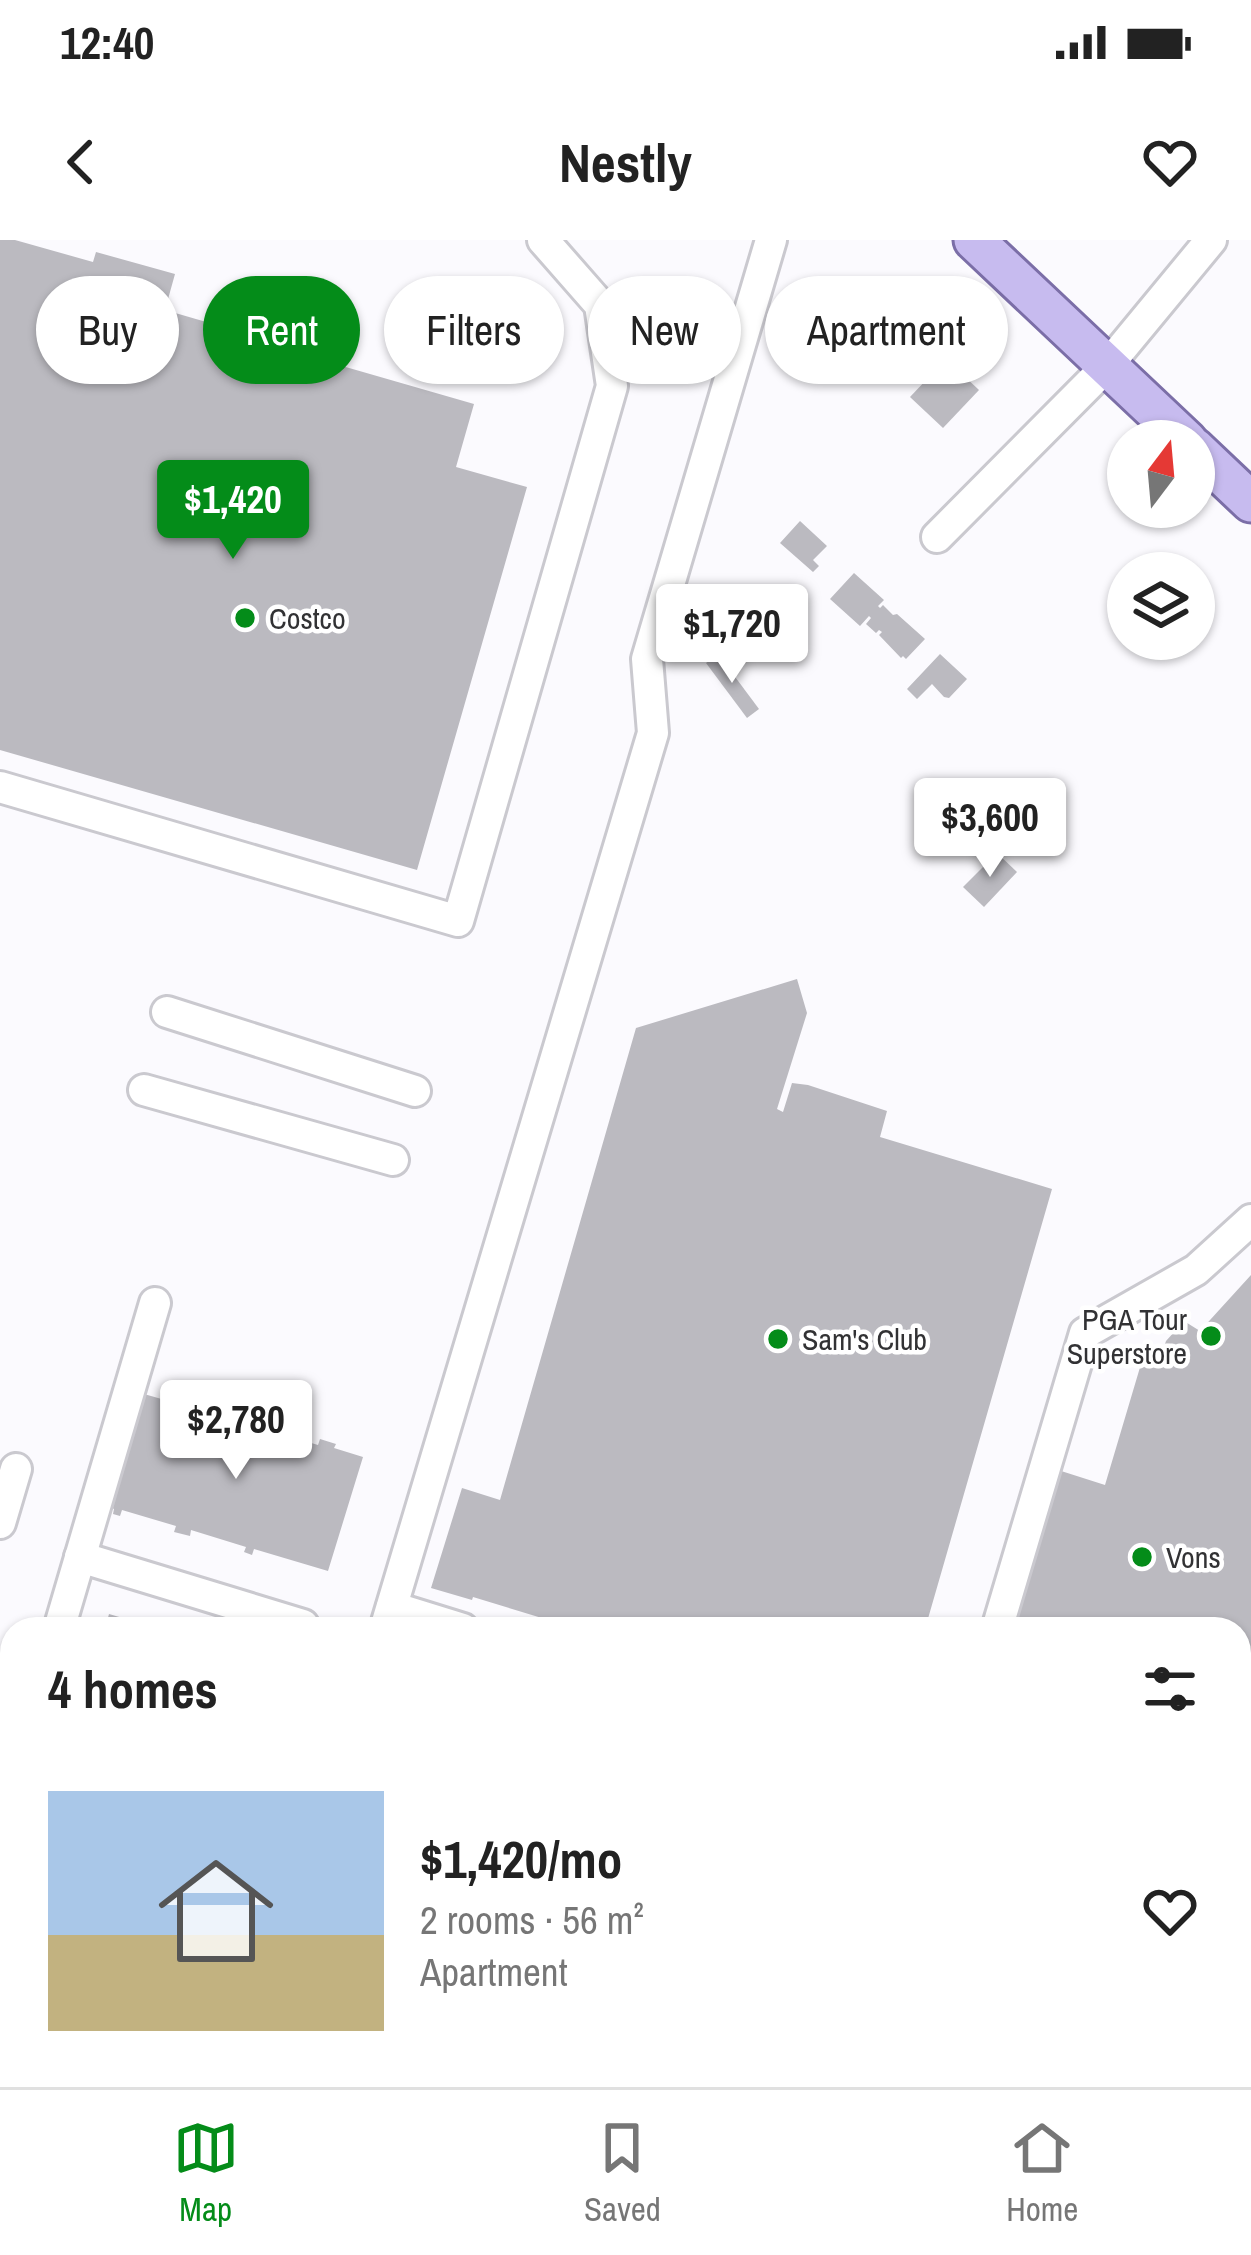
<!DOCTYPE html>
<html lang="en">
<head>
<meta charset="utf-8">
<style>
  :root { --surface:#fff; --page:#f2f2f2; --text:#222; --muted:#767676; --line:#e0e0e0; --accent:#048c19 }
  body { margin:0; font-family:"Archivo Narrow",sans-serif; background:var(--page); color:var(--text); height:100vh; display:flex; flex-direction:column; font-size:45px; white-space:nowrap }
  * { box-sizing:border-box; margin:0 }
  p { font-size:39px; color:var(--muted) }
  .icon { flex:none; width:66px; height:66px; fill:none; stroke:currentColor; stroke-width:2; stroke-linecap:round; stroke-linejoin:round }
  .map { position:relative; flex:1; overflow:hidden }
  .side { position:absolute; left:0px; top:1377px; width:1251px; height:471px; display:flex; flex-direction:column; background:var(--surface); border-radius:36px 36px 0 0; box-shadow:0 3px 9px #0004 }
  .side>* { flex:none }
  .banner { position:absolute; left:36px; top:36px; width:1179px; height:108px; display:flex; gap:24px }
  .needle { width:78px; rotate:16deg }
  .controls { position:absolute; left:1107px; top:180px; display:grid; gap:24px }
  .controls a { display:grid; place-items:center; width:108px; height:108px; border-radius:50%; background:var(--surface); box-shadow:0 3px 9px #0004; font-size:60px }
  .price { position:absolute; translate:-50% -102px; padding:0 27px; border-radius:12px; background:#fff; color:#222; font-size:39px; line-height:78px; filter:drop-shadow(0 3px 6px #0008) }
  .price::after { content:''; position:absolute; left:50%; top:72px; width:36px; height:27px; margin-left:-18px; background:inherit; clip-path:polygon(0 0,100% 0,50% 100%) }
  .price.selected { background:var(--accent); color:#fff }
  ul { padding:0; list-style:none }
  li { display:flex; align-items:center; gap:36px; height:300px; padding:0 48px }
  li span { display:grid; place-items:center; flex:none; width:336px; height:240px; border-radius:0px; color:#555 }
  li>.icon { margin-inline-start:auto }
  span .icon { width:144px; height:144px; fill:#fffc; stroke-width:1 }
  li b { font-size:51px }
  h2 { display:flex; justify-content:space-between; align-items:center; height:144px; padding:0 48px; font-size:51px }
  .pill { padding:0 42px; border-radius:54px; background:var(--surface); box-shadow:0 3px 9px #0004; font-size:42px; line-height:108px }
  .pill.selected { background:var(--accent); color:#fff }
  .status { display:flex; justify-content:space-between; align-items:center; height:84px; padding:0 60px; background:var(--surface); direction:ltr }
  .status svg { height:33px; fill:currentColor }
  header { display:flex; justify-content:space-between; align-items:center; height:156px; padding:0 48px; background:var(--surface); font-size:54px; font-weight:700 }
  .dock { display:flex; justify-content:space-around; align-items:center; height:168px; border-top:3px solid var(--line); background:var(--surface); font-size:33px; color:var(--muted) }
  .dock a { display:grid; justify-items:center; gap:6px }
  .dock .selected { color:var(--accent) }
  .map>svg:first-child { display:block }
</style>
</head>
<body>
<div class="status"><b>12:40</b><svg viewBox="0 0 49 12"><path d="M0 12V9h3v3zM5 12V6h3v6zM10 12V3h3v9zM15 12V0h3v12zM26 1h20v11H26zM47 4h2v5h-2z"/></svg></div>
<header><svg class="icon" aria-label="back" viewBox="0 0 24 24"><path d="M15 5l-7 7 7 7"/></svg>Nestly<svg class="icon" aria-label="heart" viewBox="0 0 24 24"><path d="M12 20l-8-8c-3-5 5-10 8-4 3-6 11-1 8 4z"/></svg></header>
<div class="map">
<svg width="1251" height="1847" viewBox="0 0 1251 1847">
  <rect width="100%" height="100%" fill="#fbfafe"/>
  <g fill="#bbbac0">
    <polygon points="0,0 15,0 93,22 96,12 175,34 165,70 312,113 311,117 474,164 456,227 527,247 417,630 0,510"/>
    <polygon points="946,119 979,150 943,188 910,157"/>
    <polygon points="800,281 827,306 813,320 819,326 813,332 780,303"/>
    <polygon points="854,333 884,360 878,366 880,368 883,365 893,375 897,374 925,399 906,419 903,416 901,418 879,395 882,392 879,390 876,393 866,384 871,378 869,376 860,386 830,359"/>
    <polygon points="718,414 759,469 747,478 706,423"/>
    <polygon points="940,414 967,439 949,458 944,457 932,444 917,459 907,449"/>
    <polygon points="997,613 1017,632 984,667 963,647"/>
    <polygon points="797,739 807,773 777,869 783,872 792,843 808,845 887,871 880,897 1052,949 925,1389 578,1389 473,1357 472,1360 431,1348 462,1248 500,1260 636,788"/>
    <polygon points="1251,1035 1251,1733 1239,1729 1239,1389 1011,1389 1058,1230 1105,1245 1141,1124 1157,1128 1166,1101 1184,1081 1200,1091"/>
    <polygon points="144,1154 172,1162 174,1156 190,1161 188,1166 245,1184 247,1178 263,1183 261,1188 318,1205 320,1199 336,1204 334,1208 363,1217 328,1331 254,1309 252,1315 244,1312 246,1307 191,1290 190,1296 174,1292 176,1286 122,1270 120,1276 113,1274 114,1269 110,1267"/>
    <polygon points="109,1374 157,1388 157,1389 105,1389"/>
    <polygon points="11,1712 12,1836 182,1836 179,1847 0,1847 0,1750"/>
    <polygon points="1239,1780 1251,1784 1251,1830 1246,1847 1135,1847 1138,1836 1239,1836"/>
  </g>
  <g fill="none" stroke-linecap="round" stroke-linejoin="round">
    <g stroke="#cac9cf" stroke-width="36">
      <g id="minor">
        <polyline points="937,297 1107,126 1211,0"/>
        <polyline points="0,547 458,681 612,146 600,65 543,0"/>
        <polyline points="167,772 415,851"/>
        <polyline points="144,850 393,920"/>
        <polyline points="0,1283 16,1229"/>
        <polyline points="80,1317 303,1385"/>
        <polyline points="392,1367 463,1389"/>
        <polyline points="59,1389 155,1063"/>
        <polyline points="385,1389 653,493 647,419 771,0"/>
        <polyline points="997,1389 1085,1093 1196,1030 1251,980"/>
        <polyline points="0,1591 12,1550"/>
        <polyline points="0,1673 12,1676"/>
        <polyline points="1239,1756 1251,1759"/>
        <polyline points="247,1847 251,1836"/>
        <polyline points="825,1847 828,1836"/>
      </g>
    </g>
    <g stroke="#7b6ea7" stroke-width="45">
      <g id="major">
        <polyline points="974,0 1187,201"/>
        <polyline points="1194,208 1251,262"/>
      </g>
    </g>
    <use href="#minor" stroke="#fff" stroke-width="30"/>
    <use href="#major" stroke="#c7bbef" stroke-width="39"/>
  </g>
  <g fill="#048c19" stroke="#fff" stroke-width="4.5">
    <circle cx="245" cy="378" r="12"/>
    <circle cx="1211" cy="1096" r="12"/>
    <circle cx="778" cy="1099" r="12"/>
    <circle cx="1142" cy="1317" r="12"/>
  </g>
  <g text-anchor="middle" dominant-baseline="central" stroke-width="9" stroke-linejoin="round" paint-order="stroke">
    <g font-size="30" fill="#323234" stroke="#fff" text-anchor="start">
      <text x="269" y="378">Costco</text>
      <text x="1187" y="1079" text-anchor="end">PGA Tour<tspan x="1187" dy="34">Superstore</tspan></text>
      <text x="802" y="1099">Sam's Club</text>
      <text x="1166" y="1317">Vons</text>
    </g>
  </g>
</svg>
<div class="controls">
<a><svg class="needle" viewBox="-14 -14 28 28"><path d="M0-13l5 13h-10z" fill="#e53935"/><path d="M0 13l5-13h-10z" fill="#767676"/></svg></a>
<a><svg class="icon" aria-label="layers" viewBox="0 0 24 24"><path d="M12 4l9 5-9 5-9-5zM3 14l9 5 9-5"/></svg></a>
</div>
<b class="price selected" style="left:233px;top:322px">$1,420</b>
<b class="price" style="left:732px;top:446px">$1,720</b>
<b class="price" style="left:990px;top:640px">$3,600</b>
<b class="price" style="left:236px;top:1242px">$2,780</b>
<div class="banner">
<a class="pill">Buy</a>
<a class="pill selected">Rent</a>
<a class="pill">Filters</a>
<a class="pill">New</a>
<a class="pill">Apartment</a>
</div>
<section class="side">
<h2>4 homes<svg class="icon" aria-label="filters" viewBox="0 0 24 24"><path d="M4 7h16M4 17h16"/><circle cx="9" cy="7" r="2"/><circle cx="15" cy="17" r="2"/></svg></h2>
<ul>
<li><span style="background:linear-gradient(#a9c7e8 60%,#c2b280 0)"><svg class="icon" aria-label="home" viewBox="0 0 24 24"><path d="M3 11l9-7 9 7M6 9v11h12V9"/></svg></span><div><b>$1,420/mo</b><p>2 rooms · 56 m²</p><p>Apartment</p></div><svg class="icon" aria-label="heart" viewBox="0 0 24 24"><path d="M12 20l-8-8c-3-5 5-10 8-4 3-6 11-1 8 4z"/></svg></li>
</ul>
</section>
</div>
<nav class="dock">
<a class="selected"><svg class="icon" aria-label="map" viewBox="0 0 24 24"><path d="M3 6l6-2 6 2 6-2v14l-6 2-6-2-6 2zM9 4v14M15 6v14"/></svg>Map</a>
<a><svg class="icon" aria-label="saved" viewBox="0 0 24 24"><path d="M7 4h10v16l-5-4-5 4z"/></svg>Saved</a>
<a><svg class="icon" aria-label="home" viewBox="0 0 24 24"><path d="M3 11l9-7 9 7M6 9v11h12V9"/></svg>Home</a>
</nav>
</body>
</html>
